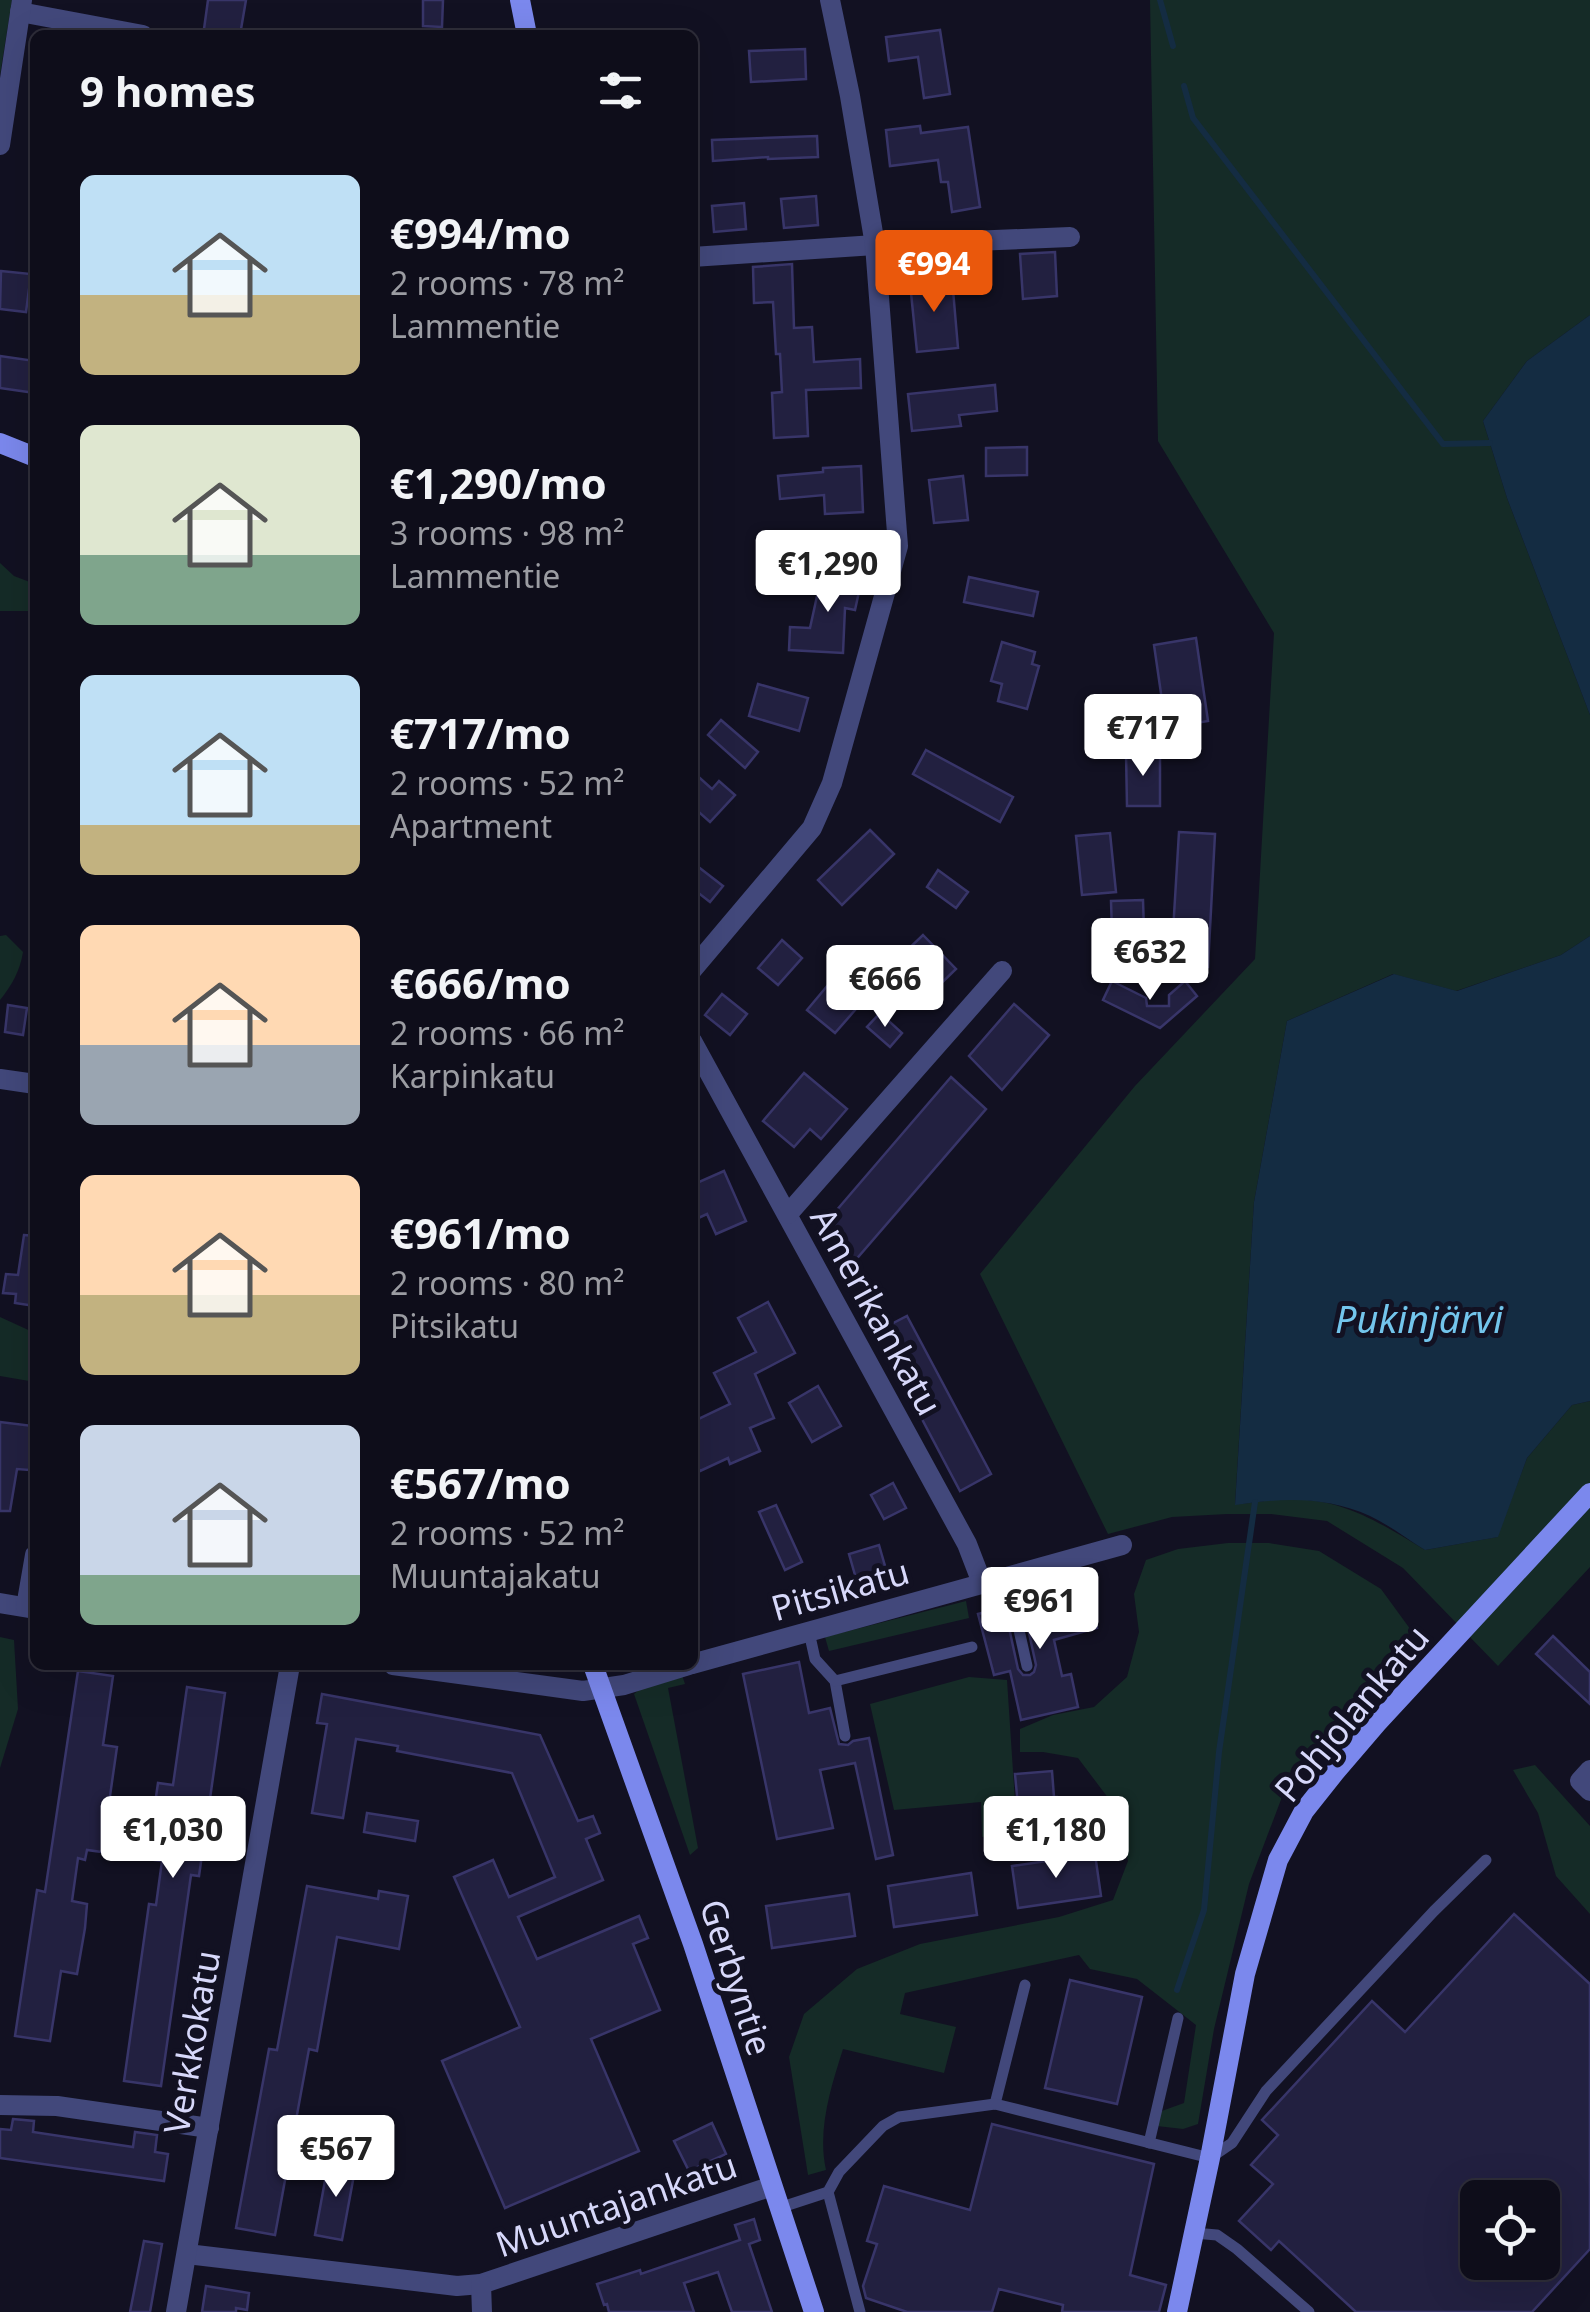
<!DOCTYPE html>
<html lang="en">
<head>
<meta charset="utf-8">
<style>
  :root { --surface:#0e0d1a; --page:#171623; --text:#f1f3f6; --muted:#9b9ca2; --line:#2e2d39; --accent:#ea580c }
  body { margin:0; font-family:"Noto Sans",sans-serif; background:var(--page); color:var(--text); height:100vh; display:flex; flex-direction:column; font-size:38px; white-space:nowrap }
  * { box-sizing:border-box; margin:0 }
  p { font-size:32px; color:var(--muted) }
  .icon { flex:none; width:55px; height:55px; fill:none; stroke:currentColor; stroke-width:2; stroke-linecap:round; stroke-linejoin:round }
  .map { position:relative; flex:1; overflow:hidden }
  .drawer { position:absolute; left:30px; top:30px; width:668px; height:1640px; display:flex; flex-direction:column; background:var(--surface); border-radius:15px; box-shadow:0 10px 40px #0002,0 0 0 2px var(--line) }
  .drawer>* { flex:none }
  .controls { position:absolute; left:1460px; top:2180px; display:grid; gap:20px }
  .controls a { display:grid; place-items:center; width:100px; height:100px; border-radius:15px; background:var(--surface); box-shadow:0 10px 40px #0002,0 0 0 2px var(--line); font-size:50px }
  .price { position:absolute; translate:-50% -85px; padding:0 22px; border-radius:10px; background:#fff; color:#222; font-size:32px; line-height:65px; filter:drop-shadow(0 2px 5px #0008) }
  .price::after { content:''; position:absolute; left:50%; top:60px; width:30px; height:22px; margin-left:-15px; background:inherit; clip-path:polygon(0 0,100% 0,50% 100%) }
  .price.active { background:var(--accent); color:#fff }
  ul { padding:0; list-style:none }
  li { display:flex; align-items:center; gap:30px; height:250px; padding:0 50px }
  li span { display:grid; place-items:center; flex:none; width:280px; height:200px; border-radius:15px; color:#555 }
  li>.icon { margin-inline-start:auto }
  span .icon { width:120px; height:120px; fill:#fffc; stroke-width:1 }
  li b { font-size:42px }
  h2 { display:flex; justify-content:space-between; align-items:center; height:120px; padding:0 50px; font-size:42px }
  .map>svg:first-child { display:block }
</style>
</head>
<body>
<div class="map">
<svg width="1590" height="2312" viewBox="0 0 1590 2312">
  <rect width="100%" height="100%" fill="#121122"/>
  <g fill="#152b27">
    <polygon points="0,0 12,0 0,75"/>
    <path d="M 1150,0 L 1590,0 L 1590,315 L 1527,361 L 1483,421 L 1507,498 L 1590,715 L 1590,936 L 1561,955 L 1456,991 L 1393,974 L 1287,1021 L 1254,1202 L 1235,1504 C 1251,1504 1267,1500 1283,1499 C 1341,1497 1377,1521 1425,1550 L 1497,1537 L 1527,1458 L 1572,1405 L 1590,1401 L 1590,1567 L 1498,1666 L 1403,1568 L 1327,1521 L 1271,1514 L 1227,1514 L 1172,1517 L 1108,1534 L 980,1274 L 1135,1086 L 1255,959 L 1274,633 L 1158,441 Z"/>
    <polygon points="0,563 14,576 35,584 35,611 0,611"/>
    <path d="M 6,935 L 23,952 C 20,971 12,985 0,1000 L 0,936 Z"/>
    <polygon points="0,1317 35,1333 35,1382 0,1376"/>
    <path d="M 1228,1543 L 1269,1543 L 1319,1551 L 1381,1589 L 1416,1637 L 1282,1797 L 1249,1884 L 1214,2029 L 1198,2124 L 1183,2129 L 1157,2126 L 1159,2112 L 1184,2103 L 1196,2025 L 1137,1979 L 1090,1969 L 1079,1955 L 905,1993 L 900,2014 L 956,2027 L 944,2073 L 843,2049 C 831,2087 817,2130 826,2170 L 808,2175 L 789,2057 L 804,2014 L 857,1969 L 920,1944 L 1059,1917 L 1113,1900 L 1128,1861 L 1118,1811 L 1078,1758 L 1043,1752 L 1020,1752 L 1020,1729 L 1053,1715 L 1094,1707 L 1127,1677 L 1139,1632 L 1134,1594 L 1146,1560 L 1178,1549 Z"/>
    <polygon points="966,1601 969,1618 829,1651 825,1637"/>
    <polygon points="0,1637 14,1640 18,1709 0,1768"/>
    <polygon points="682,1675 685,1684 668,1688 698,1848 690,1855 634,1694 644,1686"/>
    <polygon points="969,1677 1007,1680 1017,1832 982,1837 981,1802 894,1810 870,1704"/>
    <polygon points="1535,1765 1590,1826 1590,1914 1556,1876 1538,1813 1513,1770"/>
  </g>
  <g fill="#142c42">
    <polygon points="1590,315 1590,715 1507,498 1483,421 1527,361"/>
    <path d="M 1590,936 L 1590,1401 L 1572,1405 L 1527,1458 L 1498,1537 L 1425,1550 C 1407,1539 1389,1525 1370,1516 C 1325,1496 1282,1498 1235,1505 L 1254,1202 L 1287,1021 L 1394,974 L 1457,991 L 1561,955 Z"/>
  </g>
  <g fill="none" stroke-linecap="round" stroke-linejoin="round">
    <g stroke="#142c42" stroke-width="6">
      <polyline points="1160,0 1173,46"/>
      <polyline points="1184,86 1193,118 1443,444 1490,443"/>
      <polyline points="1177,1990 1204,1910 1219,1752 1255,1502"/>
    </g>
  </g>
  <g fill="#222040" stroke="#383569" stroke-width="2.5" fill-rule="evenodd">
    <polygon points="208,0 246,0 240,35 204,29"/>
    <polygon points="423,0 443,0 442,27 423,26"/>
    <polygon points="940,30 950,94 924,98 918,57 889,61 886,37"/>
    <polygon points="805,49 806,79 751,82 749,51"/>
    <polygon points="920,126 921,133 968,127 980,207 952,212 948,182 941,182 938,160 890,166 886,130"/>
    <polygon points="817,136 818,157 768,159 768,157 713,161 712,140"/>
    <polygon points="816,196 818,225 784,228 781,199"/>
    <polygon points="744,203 746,229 714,232 712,206"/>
    <polygon points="1055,252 1057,296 1023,299 1020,254"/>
    <polygon points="792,264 794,328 812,327 814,362 860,359 861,388 806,390 808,436 774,438 772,393 782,392 780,354 776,354 773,302 754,303 753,267"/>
    <polygon points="1,271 31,274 26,312 0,309"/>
    <polygon points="952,278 958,348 917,352 910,283"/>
    <polygon points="0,356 35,361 35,393 0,388"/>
    <polygon points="995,385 997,411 959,415 961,426 912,431 908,394"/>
    <polygon points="1027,447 1027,475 986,476 986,448"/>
    <polygon points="861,466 863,512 825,514 824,495 780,499 778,476 823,472 823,468"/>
    <polygon points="963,476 968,520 934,523 929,480"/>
    <polygon points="823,569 862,578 855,610 845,608 843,653 789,650 790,627 810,628"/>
    <polygon points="969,577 1038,592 1033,616 964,602"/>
    <polygon points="1196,638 1208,721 1166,728 1154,645"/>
    <polygon points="1002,642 1035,652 1032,664 1039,666 1027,709 998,701 1002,684 991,681"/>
    <polygon points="758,684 808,698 799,731 749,716"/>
    <polygon points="721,720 758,752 745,768 708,735"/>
    <polygon points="926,750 1013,797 1000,822 913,774"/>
    <polygon points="1160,752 1160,806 1127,806 1126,753"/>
    <polygon points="692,771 712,789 719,781 735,795 710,822 692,806"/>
    <polygon points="870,830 894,854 842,905 818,880"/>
    <polygon points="1179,832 1215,834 1208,967 1171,965"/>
    <polygon points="1110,833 1116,892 1082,895 1076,836"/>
    <polygon points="692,862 723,886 710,902 692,888"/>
    <polygon points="938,870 968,892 956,908 927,887"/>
    <polygon points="1143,900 1144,931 1112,932 1111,901"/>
    <polygon points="923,935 956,969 920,1004 903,987 916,975 899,958"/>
    <polygon points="782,940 802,958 778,985 758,968"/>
    <polygon points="1112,981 1146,998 1147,1006 1169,1006 1169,995 1185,981 1197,996 1160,1028 1103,1000"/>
    <polygon points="828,985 856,1009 835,1033 807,1010"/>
    <polygon points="722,994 747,1014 730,1035 705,1015"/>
    <polygon points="1014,1004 1049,1035 1002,1090 969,1056"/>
    <polygon points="8,1005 27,1008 23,1035 5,1032"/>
    <polygon points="880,1013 902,1033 890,1047 867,1027"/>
    <polygon points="804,1073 847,1109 821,1139 810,1129 794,1147 763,1121"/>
    <polygon points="951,1077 986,1109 853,1263 817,1233"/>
    <polygon points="724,1171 746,1221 716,1234 707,1214 692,1221 692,1185"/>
    <polygon points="24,1235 35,1236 35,1306 15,1303 16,1294 3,1293 6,1274 18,1275"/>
    <polygon points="768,1302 795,1353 755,1374 774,1418 750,1428 760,1451 730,1464 728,1458 700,1471 692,1456 692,1422 730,1404 714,1373 756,1352 738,1318"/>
    <polygon points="907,1316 991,1474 960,1491 876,1332"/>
    <polygon points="818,1386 841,1426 812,1442 789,1403"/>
    <polygon points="0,1422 33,1426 29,1470 17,1469 10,1511 0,1511"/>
    <polygon points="893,1483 906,1508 884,1519 871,1495"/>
    <polygon points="776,1505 802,1562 785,1570 759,1512"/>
    <polygon points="879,1545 887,1573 857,1582 849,1554"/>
    <polygon points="1075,1590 1077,1596 1087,1593 1097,1628 1054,1640 1062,1676 1071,1674 1078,1707 1021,1720 1010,1671 994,1675 978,1614 1002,1608 1003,1615 1006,1614 1018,1669 1023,1675 1030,1675 1034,1672 1036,1665 1024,1610 1041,1605 1040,1600"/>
    <polygon points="1553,1636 1590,1672 1590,1704 1536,1654"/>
    <polygon points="799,1662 809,1713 830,1708 839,1744 848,1745 853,1741 869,1738 893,1855 876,1859 855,1763 820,1770 833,1828 777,1839 743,1674"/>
    <polygon points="78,1671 113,1676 103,1745 117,1747 102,1852 87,1850 85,1860 78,1858 72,1901 87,1904 85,1928 77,1974 61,1971 50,2041 15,2036 37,1890 45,1892"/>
    <polygon points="187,1687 225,1693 199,1876 191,1875 161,2086 124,2081 149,1904 156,1905 162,1861 147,1859 158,1783 173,1785"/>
    <polygon points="322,1694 540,1735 578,1821 593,1816 600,1833 586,1839 603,1880 518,1917 537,1959 639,1916 648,1938 633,1944 660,2010 591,2039 639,2151 505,2208 442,2061 520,2027 454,1877 493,1860 509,1897 555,1877 512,1773 397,1751 398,1746 356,1739 343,1818 312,1813 327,1724 317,1723"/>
    <polygon points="1052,1771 1054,1797 1057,1797 1058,1810 1105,1802 1108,1822 1084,1825 1083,1823 1020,1828 1015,1774"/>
    <polygon points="367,1813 418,1821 415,1841 364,1832"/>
    <polygon points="1095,1854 1101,1896 1018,1908 1012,1866"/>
    <polygon points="971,1873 977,1915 894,1927 888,1886"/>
    <polygon points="307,1886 378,1899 379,1891 408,1896 399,1949 337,1937 317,2051 309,2049 275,2235 236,2228 269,2049 277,2050"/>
    <polygon points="849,1894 855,1936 772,1948 766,1906"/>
    <path d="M 1514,1914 L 1590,1984 L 1590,2249 L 1532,2312 L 1356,2312 L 1279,2241 L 1271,2250 L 1239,2221 L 1273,2184 L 1251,2165 L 1278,2135 L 1262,2120 L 1372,2001 L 1405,2032 ZM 1478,2198 L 1542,2198 L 1542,2262 L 1478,2262 Z"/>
    <polygon points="1070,1980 1142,1997 1117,2104 1045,2088"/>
    <polygon points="13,2119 34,2121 33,2132 133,2147 135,2132 157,2135 155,2152 168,2154 164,2181 0,2158 0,2129 11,2130"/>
    <polygon points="712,2123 726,2154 689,2171 674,2141"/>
    <polygon points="992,2124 1154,2164 1130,2275 1166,2285 1159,2312 1062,2312 1063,2305 999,2289 992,2312 907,2312 866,2298 863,2286 877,2244 867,2241 884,2186 970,2210"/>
    <polygon points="329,2159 356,2164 342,2240 315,2235"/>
    <polygon points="754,2219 760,2240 749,2244 772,2312 732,2312 718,2272 684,2283 694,2312 609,2312 607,2304 604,2305 597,2284 640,2270 641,2274 740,2240 735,2225"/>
    <polygon points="144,2241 162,2244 150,2312 130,2312"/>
    <polygon points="206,2286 249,2293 247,2310 236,2308 236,2312 202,2312"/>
  </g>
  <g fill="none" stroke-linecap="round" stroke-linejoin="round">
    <g stroke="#42487b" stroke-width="11">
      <polyline points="1007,1576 1027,1666"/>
      <polyline points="809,1632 815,1659 835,1681 845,1736"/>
      <polyline points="835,1681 972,1647"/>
      <polyline points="995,2104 1025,1985"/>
      <polyline points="1149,2143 1178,2018"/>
      <polyline points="828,2192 860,2312"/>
      <polyline points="779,2208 828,2192 839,2172 883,2126 899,2117 995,2104 1210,2158 1232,2143 1266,2091 1434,1911 1486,1860"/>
      <polyline points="1194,2233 1217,2235 1237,2249 1309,2312"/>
    </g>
    <g stroke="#42487b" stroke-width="20">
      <polyline points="20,12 143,35"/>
      <polyline points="0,145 22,0"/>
      <polyline points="692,257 875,245 1070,237"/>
      <polyline points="692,970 812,828 832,783 898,546 875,245 850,96 830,0"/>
      <polyline points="692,1041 967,1544 982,1583"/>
      <polyline points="0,1079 35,1084"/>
      <polyline points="788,1214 1002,971"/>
      <polyline points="0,1603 35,1609"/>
      <polyline points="26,1607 35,1555"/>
      <polyline points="692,1664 1122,1545"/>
      <polyline points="393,1665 583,1691 624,1685 689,1665"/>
      <polyline points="1590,1770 1580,1781 1590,1791"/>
      <polyline points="0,2105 57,2106 209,2128"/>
      <polyline points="187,2254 457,2286 481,2284 772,2186"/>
      <polyline points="481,2284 482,2312"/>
      <polyline points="176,2312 290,1665"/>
    </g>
    <g stroke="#7b88ed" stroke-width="20">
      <polyline points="520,0 527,35"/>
      <polyline points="0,443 35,457"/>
      <polyline points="593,1665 693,1944 814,2312"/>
      <polyline points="1177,2312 1210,2158 1245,1974 1278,1860 1304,1811 1335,1772 1377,1723 1590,1493"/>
    </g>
  </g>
  <g text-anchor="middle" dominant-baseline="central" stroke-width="10" stroke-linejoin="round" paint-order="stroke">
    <g font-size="35" fill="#d7d8fa" stroke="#121122">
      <text transform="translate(877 1311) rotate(61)">Amerikankatu</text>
      <text transform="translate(840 1589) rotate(-16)">Pitsikatu</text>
      <text transform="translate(1351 1713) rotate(-50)">Pohjolankatu</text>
      <text transform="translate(737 1977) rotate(72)">Gerbyntie</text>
      <text transform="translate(191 2042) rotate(-80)">Verkkokatu</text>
      <text transform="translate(616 2204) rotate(-19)">Muuntajankatu</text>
    </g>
    <g font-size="38" font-style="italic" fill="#73c5ec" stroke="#121122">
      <text x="1419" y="1318">Pukinjärvi</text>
    </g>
  </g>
</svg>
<div class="controls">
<a><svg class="icon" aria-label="locate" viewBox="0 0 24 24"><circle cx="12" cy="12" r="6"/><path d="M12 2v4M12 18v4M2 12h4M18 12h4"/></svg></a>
</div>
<b class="price active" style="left:934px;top:315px">€994</b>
<b class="price" style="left:828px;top:615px">€1,290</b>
<b class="price" style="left:1143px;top:779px">€717</b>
<b class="price" style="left:1150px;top:1003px">€632</b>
<b class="price" style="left:885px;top:1030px">€666</b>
<b class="price" style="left:1040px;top:1652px">€961</b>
<b class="price" style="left:173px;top:1881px">€1,030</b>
<b class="price" style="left:1056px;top:1881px">€1,180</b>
<b class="price" style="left:336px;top:2200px">€567</b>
<section class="drawer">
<h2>9 homes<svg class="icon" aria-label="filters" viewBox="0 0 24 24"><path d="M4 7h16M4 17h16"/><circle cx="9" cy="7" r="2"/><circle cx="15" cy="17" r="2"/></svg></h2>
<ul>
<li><span style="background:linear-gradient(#bfe0f5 60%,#c2b280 0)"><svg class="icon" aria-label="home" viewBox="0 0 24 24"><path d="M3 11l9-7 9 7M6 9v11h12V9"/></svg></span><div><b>€994/mo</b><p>2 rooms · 78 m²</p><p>Lammentie</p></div></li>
<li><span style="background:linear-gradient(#dfe7d0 65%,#7fa58c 0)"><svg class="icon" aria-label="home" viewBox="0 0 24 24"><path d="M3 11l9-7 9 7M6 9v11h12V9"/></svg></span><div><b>€1,290/mo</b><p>3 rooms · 98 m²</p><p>Lammentie</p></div></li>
<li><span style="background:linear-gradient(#bfe0f5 75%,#c2b280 0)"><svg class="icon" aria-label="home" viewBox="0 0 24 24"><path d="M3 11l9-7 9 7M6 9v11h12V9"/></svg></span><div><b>€717/mo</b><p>2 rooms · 52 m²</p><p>Apartment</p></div></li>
<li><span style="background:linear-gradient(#ffd9b3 60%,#9aa5b1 0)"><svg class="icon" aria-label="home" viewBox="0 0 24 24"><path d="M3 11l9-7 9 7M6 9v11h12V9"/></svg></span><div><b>€666/mo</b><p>2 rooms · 66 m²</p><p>Karpinkatu</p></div></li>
<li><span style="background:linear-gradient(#ffd9b3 60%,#c2b280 0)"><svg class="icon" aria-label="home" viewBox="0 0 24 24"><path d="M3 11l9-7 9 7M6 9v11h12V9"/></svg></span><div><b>€961/mo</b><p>2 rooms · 80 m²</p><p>Pitsikatu</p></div></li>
<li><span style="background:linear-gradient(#c9d6e8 75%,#7fa58c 0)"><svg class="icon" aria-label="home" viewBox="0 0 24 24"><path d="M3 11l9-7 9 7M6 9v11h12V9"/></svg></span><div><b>€567/mo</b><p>2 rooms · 52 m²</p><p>Muuntajakatu</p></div></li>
</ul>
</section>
</div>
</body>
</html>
